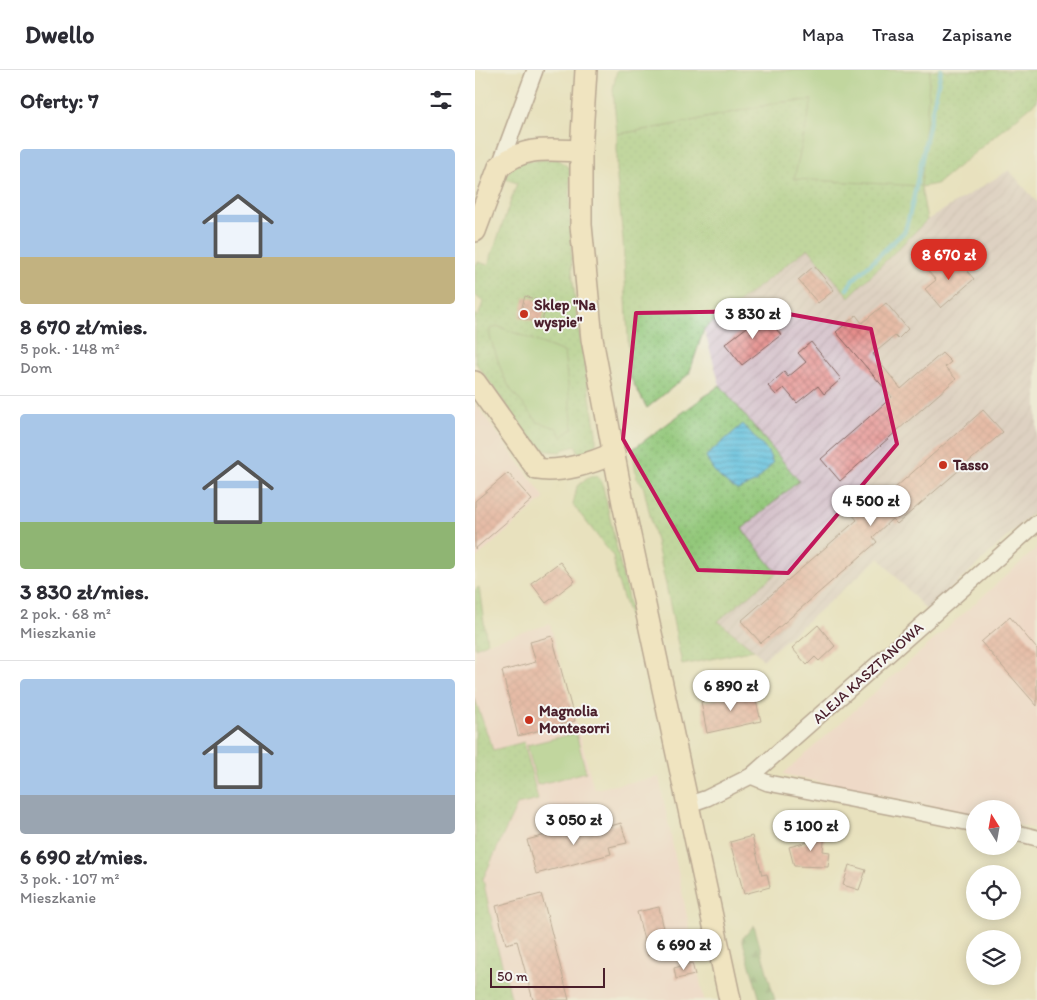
<!DOCTYPE html>
<html lang="pl">
<head>
<meta charset="utf-8">
<style>
  :root { --surface:#fff; --page:#f7f7f7; --text:#2b2b33; --muted:#7c7c81; --line:#e1e1e2; --accent:#d93025 }
  body { margin:0; font-family:Itim,sans-serif; background:var(--page); color:var(--text); height:100vh; display:flex; flex-direction:column; font-size:19px; white-space:nowrap }
  * { box-sizing:border-box; margin:0 }
  p { font-size:16px; color:var(--muted) }
  .icon { flex:none; width:28px; height:28px; fill:none; stroke:currentColor; stroke-width:2; stroke-linecap:round; stroke-linejoin:round }
  .map { position:relative; flex:1; overflow:hidden }
  .drawer { display:flex; flex-direction:column; background:var(--surface); width:475px }
  .drawer>* { flex:none }
  .needle { width:32px; rotate:349deg }
  .tools { position:absolute; left:491px; top:730px; display:grid; gap:10px }
  .tools a { display:grid; place-items:center; width:55px; height:55px; border-radius:50%; background:var(--surface); box-shadow:0 2px 12px #0003; font-size:25px }
  .scale { position:absolute; left:15px; bottom:12px; width:115px; box-sizing:border-box; padding-left:5px; border:2px solid #4a1f2b; border-top:0; font-size:14px; line-height:18px; white-space:nowrap; color:#4a1f2b; -webkit-text-stroke:4px #f6f6f2; paint-order:stroke }
  .price { position:absolute; translate:-50% -42px; padding:0 11px; border-radius:18px; background:#fff; color:#222; font-size:16px; line-height:32px; filter:drop-shadow(0 1px 2px #0008) }
  .price::after { content:''; position:absolute; left:50%; top:30px; width:15px; height:11px; margin-left:-8px; background:inherit; clip-path:polygon(0 0,100% 0,50% 100%) }
  .price.active { background:var(--accent); color:#fff }
  ul { padding:0; list-style:none }
  li { display:grid; align-content:center; gap:10px; height:265px; padding:0 20px }
  li+li { border-top:1px solid var(--line) }
  li span { display:grid; place-items:center; height:155px; border-radius:5px; color:#555 }
  li>.icon { margin-inline-start:auto }
  span .icon { width:90px; height:90px; fill:#fffc; stroke-width:1 }
  li b { font-size:21px }
  h2 { display:flex; justify-content:space-between; align-items:center; height:60px; padding:0 20px; font-size:21px }
  header { display:flex; align-items:center; gap:30px; box-sizing:border-box; height:70px; padding:0 25px; background:var(--surface); border-bottom:1px solid var(--line) }
  header strong { font-size:24px }
  nav { display:flex; gap:28px; margin-inline-start:auto; font-size:18px }
  main { display:flex; flex:1; min-height:0 }
  .map>svg:first-child { display:block }
</style>
</head>
<body>
<header>
<strong>Dwello</strong>
<nav><a>Mapa</a><a>Trasa</a><a>Zapisane</a></nav>
</header>
<main>
<section class="drawer">
<h2>Oferty: 7<svg class="icon" aria-label="filters" viewBox="0 0 24 24"><path d="M4 7h16M4 17h16"/><circle cx="9" cy="7" r="2"/><circle cx="15" cy="17" r="2"/></svg></h2>
<ul>
<li><span style="background:linear-gradient(#a9c7e8 70%,#c2b280 0)"><svg class="icon" aria-label="home" viewBox="0 0 24 24"><path d="M3 11l9-7 9 7M6 9v11h12V9"/></svg></span><div><b>8 670 zł/mies.</b><p>5 pok. · 148 m²</p><p>Dom</p></div></li>
<li><span style="background:linear-gradient(#a9c7e8 70%,#8fb573 0)"><svg class="icon" aria-label="home" viewBox="0 0 24 24"><path d="M3 11l9-7 9 7M6 9v11h12V9"/></svg></span><div><b>3 830 zł/mies.</b><p>2 pok. · 68 m²</p><p>Mieszkanie</p></div></li>
<li><span style="background:linear-gradient(#a9c7e8 75%,#9aa5b1 0)"><svg class="icon" aria-label="home" viewBox="0 0 24 24"><path d="M3 11l9-7 9 7M6 9v11h12V9"/></svg></span><div><b>6 690 zł/mies.</b><p>3 pok. · 107 m²</p><p>Mieszkanie</p></div></li>
</ul>
</section>
<div class="map">
<svg width="562" height="930" viewBox="0 0 562 930">
  <defs>
    <pattern id="industrial-furrows" width="10" height="10" patternUnits="userSpaceOnUse" patternTransform="scale(1.25)"><rect width="10" height="10" fill="#d2bdc7"/><path d="M-1 1l2-2M0 10L10 0M9 11l2-2" fill="none" stroke="#b6a2ab"/></pattern>
    <pattern id="grass-dots" width="8" height="8" patternUnits="userSpaceOnUse" patternTransform="scale(1.25)"><rect width="8" height="8" fill="#92c779"/><path d="M2 2h.1M6 6h.1" fill="none" stroke="#7faa69" stroke-width="1.8" stroke-linecap="round"/></pattern>
    <pattern id="forest-firs" width="22" height="20" patternUnits="userSpaceOnUse" patternTransform="scale(1.25)"><rect width="22" height="20" fill="#75ac69"/><path d="M5 1l3.5 6h-7zM16 11l3.5 6h-7z" fill="#628b57"/></pattern>
    <pattern id="water-rules" width="6" height="5" patternUnits="userSpaceOnUse" patternTransform="scale(1.25)"><rect width="6" height="5" fill="#5ebfdc"/><path d="M0 2.5h6" fill="none" stroke="#509bb3"/></pattern>
    <pattern id="building-cross-hatch" width="8" height="8" patternUnits="userSpaceOnUse" patternTransform="scale(1.25)"><rect width="8" height="8" fill="#e58d8b"/><path d="M0 0l8 8M0 8l8-8" fill="none" stroke="#bc7372"/></pattern>
  </defs>
  <rect width="100%" height="100%" fill="#f6f6f2"/>
  <filter id="ink" filterUnits="userSpaceOnUse"><feTurbulence type="fractalNoise" baseFrequency=".02" numOctaves="2"/><feDisplacementMap in="SourceGraphic" scale="10" xChannelSelector="R" yChannelSelector="G"/><feConvolveMatrix kernelMatrix="1 2 1 2 8 2 1 2 1" color-interpolation-filters="sRGB"/></filter>
  <filter id="wash" filterUnits="userSpaceOnUse"><feTurbulence type="fractalNoise" baseFrequency=".0096" numOctaves="4" result="noise"/><feDisplacementMap in="SourceGraphic" scale="20" xChannelSelector="R" yChannelSelector="G"/><feGaussianBlur stdDeviation="1.12" result="paint"/><feColorMatrix in="noise" values="0 0 0 0 0 0 0 0 0 0 0 0 0 0 0 0 0 1.4 0 .05"/><feComposite in="paint" operator="in"/></filter>
  <g filter="url(#wash)">
    <rect width="100%" height="100%" fill="#e8e1be"/>
    <g fill="#f7cfd3">
      <polygon points="0,333 70,428 0,489"/>
      <polygon points="562,478 562,759 538,754 538,739 500,739 500,746 308,704"/>
      <polygon points="75,554 119,719 184,707 229,930 37,930 22,876 8,809 42,735 63,730 18,680 0,629 0,578 12,573"/>
    </g>
    <polygon fill="url(#industrial-furrows)" points="534,100 562,132 562,439 452,541 404,488 288,590 279,580 243,551 267,459 324,411 245,315 229,259 333,178 374,226 452,150"/>
    <g fill="url(#grass-dots)" stroke="#6e7352">
      <polygon points="455,0 562,0 562,31 462,114 446,117 452,150 374,227 333,178 229,259 214,304 172,338 155,307 148,170 142,109 142,64 192,56 306,32 337,30 445,116"/>
      <path d="M 83,89 L 94,98 L 95,103 C 95,139 95,175 98,211 C 103,262 113,313 121,363 L 121,374 L 116,379 L 104,384 L 101,376 L 89,379 L 86,382 L 74,381 L 60,375 L 0,292 L 0,244 L 3,247 L 8,232 L 0,225 L 0,197 L 3,192 L 13,195 L 42,113 L 27,108 L 45,91 Z"/>
      <polygon points="245,315 324,411 267,459 302,503 243,551 279,580 207,595 191,515 168,415 161,407 158,379"/>
      <polygon points="116,406 122,406 127,412 162,569 142,510 138,486 98,435 102,416"/>
      <polygon points="4,517 12,573 0,578 0,520"/>
      <polygon points="0,629 18,680 49,672 63,730 42,735 8,809 22,876 37,930 0,930"/>
    </g>
    <polygon fill="url(#forest-firs)" stroke="#60664a" points="279,855 300,930 285,930 267,869"/>
    <g fill="#92c779" stroke="#6e7352">
      <polygon points="142,0 455,0 446,116 319,109 337,30 306,32 192,56 142,64 138,19"/>
      <polygon points="22,256 89,282 98,358 87,367 82,358 63,352 36,320 28,305 15,267 15,259"/>
      <polygon points="101,663 111,702 62,715 52,675"/>
    </g>
    <path fill="url(#water-rules)" stroke="#546f84" d="M 268,354 L 293,382 L 298,393 L 281,412 L 263,420 C 249,413 236,401 231,386 Z"/>
    <g fill="none" stroke-linecap="round" stroke-linejoin="round">
      <polyline stroke="#5ebfdc" stroke-width="4.5" points="372,219 378,210 430,161 437,135 466,0"/>
    </g>
    <g id="blocks">
      <g fill="url(#building-cross-hatch)">
        <polygon points="488,186 498,197 493,202 499,209 466,238 450,219 461,210 451,199 462,190 472,201"/>
        <polygon points="339,196 359,220 343,233 323,210"/>
        <polygon points="50,226 72,233 66,254 44,247"/>
        <polygon points="411,233 433,259 423,269 420,266 398,284 426,319 467,283 476,292 470,297 481,309 365,411 346,389 417,327 361,262 381,245 387,253"/>
        <polygon points="289,244 306,265 267,295 250,274"/>
        <polygon points="336,272 366,309 349,324 343,316 322,333 309,318 301,325 293,316 309,302 313,307 331,292 323,283"/>
        <polygon points="508,340 528,362 422,454 417,449 398,467 402,472 286,573 266,551 382,450 377,444 397,426 403,433"/>
        <polygon points="33,403 57,430 0,479 0,431"/>
        <polygon points="85,492 100,511 71,533 56,513"/>
        <polygon points="535,547 562,579 562,636 506,572"/>
        <polygon points="343,555 360,576 344,591 340,587 332,595 317,578"/>
        <polygon points="77,566 100,651 43,666 27,601 61,592 55,572"/>
        <polygon points="278,619 286,651 232,663 226,632 266,624 265,622"/>
        <polygon points="126,750 129,758 146,753 152,773 134,777 136,784 61,804 52,770"/>
        <polygon points="332,763 350,763 348,781 355,782 353,797 319,796 314,777 333,772"/>
        <polygon points="277,766 287,805 292,804 295,817 269,824 255,772"/>
        <polygon points="374,795 391,800 384,820 368,815"/>
        <polygon points="66,824 70,837 94,930 58,930 42,871 31,874 21,836"/>
        <polygon points="184,837 194,881 173,886 162,842"/>
        <polygon points="217,893 220,905 201,909 199,898"/>
      </g>
    </g>
  </g>
  <g filter="url(#ink)">
    <use href="#blocks" fill-opacity="0" stroke="#81635e" stroke-width="1"/>
    <g fill="none" stroke-linecap="round" stroke-linejoin="round">
      <g stroke="#81635e" stroke-width="18">
        <g id="street">
          <polyline points="24,97 60,0"/>
          <polyline points="276,706 293,713 427,739 500,754"/>
          <polyline points="212,735 232,728 276,706 562,453"/>
          <polyline points="538,762 562,768"/>
        </g>
      </g>
      <g stroke="#81635e" stroke-width="24">
        <g id="secondary">
          <polyline points="111,0 106,81 106,155 117,269 148,433 255,930"/>
          <path d="M 0,161 L 24,97 C 49,75 75,80 106,81"/>
          <path d="M 0,312 L 62,399 C 85,403 118,393 139,383"/>
        </g>
      </g>
      <use href="#street" stroke="#fff" stroke-width="15"/>
      <use href="#secondary" stroke="#fbe6c4" stroke-width="21"/>
    </g>
  </g>
  <path d="M0 0H562V930H0ZM 297,241 L 396,259 L 422,374 L 313,503 L 223,500 L 148,369 L 161,243 Z" fill="#e8e1be" fill-opacity=".55" fill-rule="evenodd"/>
  <path fill="none" stroke="#c2185b" stroke-width="4" stroke-linejoin="round" d="M 297,241 L 396,259 L 422,374 L 313,503 L 223,500 L 148,369 L 161,243 Z"/>
  <g fill="#c8321e" stroke="#f6f6f2" stroke-width="2">
    <circle cx="49" cy="244" r="5"/>
    <circle cx="468" cy="395" r="5"/>
    <circle cx="54" cy="650" r="5"/>
  </g>
  <g text-anchor="middle" dominant-baseline="central" stroke-width="4" stroke-linejoin="round" paint-order="stroke">
    <g font-size="15" font-weight="bold" fill="#4a1f2b" stroke="#f6f6f2" text-anchor="start">
      <text x="59" y="235">Sklep "Na<tspan x="59" dy="17">wyspie"</tspan></text>
      <text x="478" y="395">Tasso</text>
      <text x="64" y="641">Magnolia<tspan x="64" dy="17">Montesorri</tspan></text>
    </g>
    <g font-size="15" fill="#4a1f2b" stroke="#f6f6f2">
      <text transform="translate(393 603) rotate(-42)">ALEJA KASZTANOWA</text>
    </g>
  </g>
</svg>
<div class="tools">
<a><svg class="needle" viewBox="-14 -14 28 28"><path d="M0-13l5 13h-10z" fill="#e53935"/><path d="M0 13l5-13h-10z" fill="#7c7c81"/></svg></a>
<a><svg class="icon" aria-label="locate" viewBox="0 0 24 24"><circle cx="12" cy="12" r="6"/><path d="M12 2v4M12 18v4M2 12h4M18 12h4"/></svg></a>
<a><svg class="icon" aria-label="layers" viewBox="0 0 24 24"><path d="M12 4l9 5-9 5-9-5zM3 14l9 5 9-5"/></svg></a>
</div>
<div class="scale">50 m</div>
<b class="price active" style="left:474px;top:211px">8 670 zł</b>
<b class="price" style="left:278px;top:270px">3 830 zł</b>
<b class="price" style="left:396px;top:457px">4 500 zł</b>
<b class="price" style="left:256px;top:642px">6 890 zł</b>
<b class="price" style="left:99px;top:776px">3 050 zł</b>
<b class="price" style="left:336px;top:782px">5 100 zł</b>
<b class="price" style="left:209px;top:901px">6 690 zł</b>
</div>
</main>
</body>
</html>
